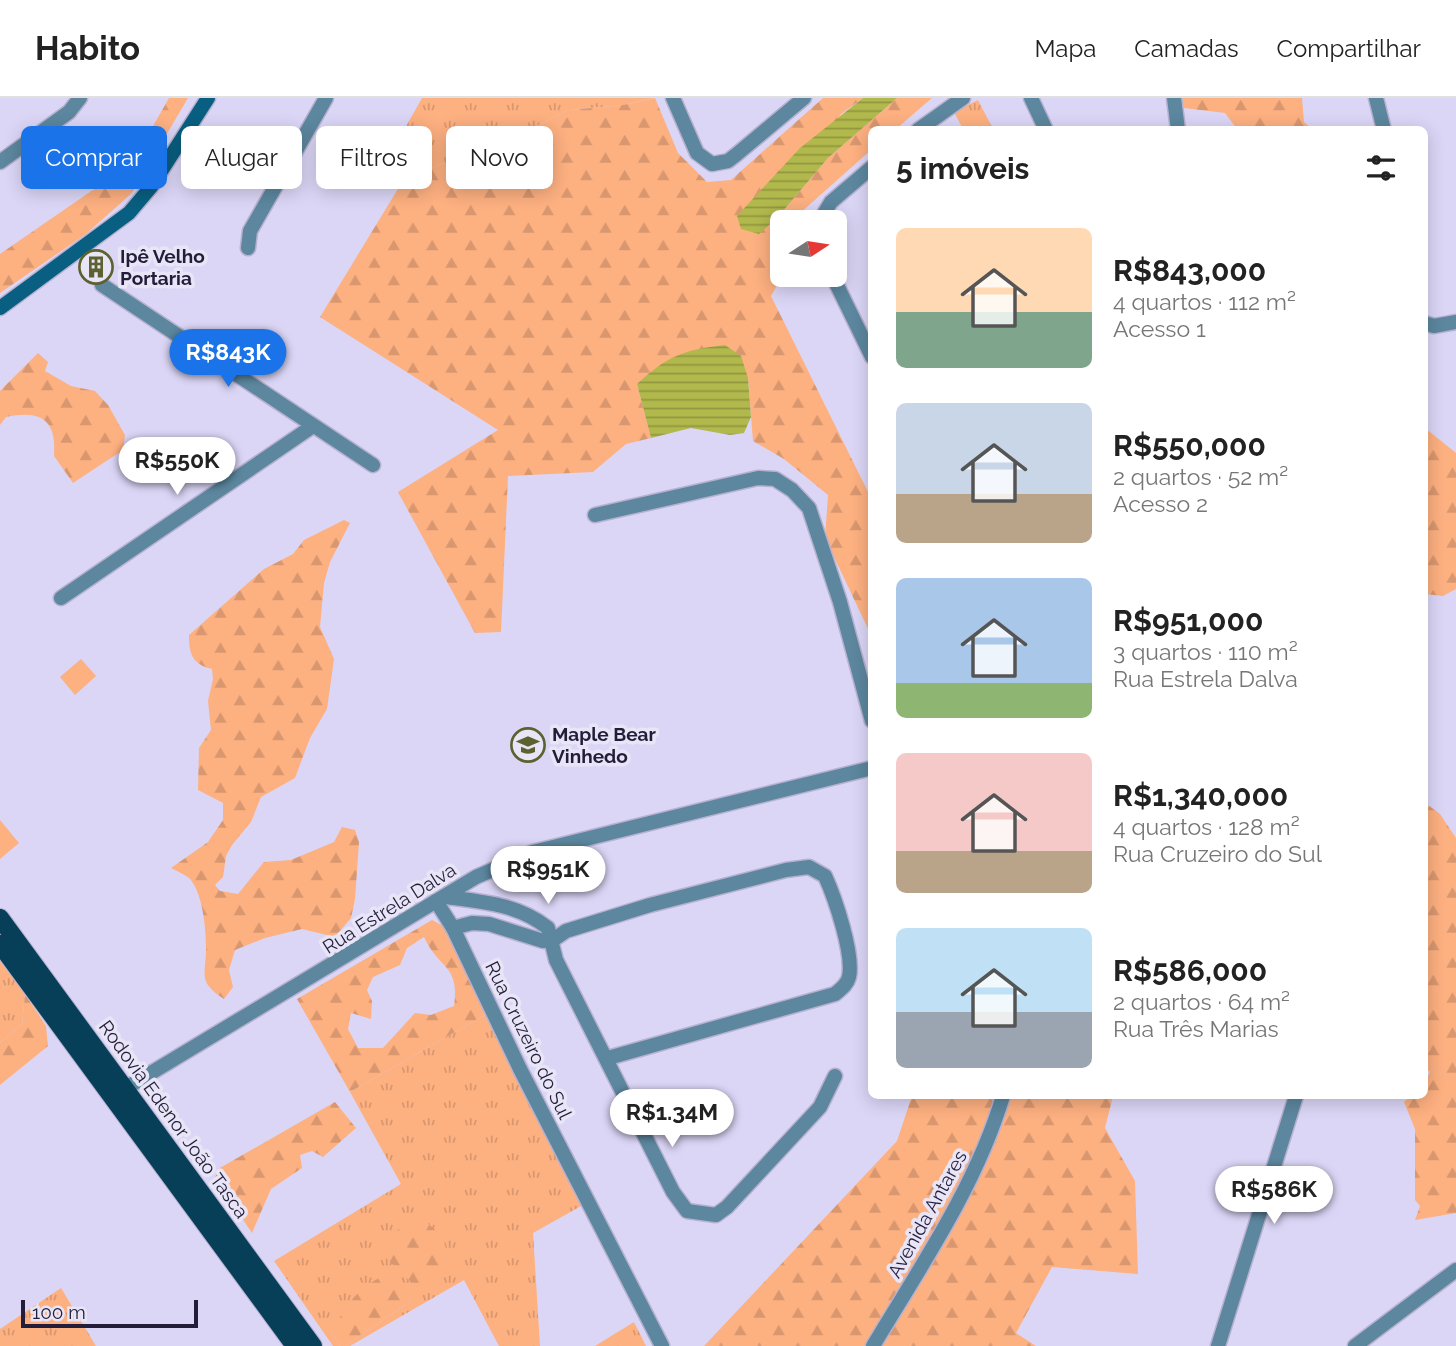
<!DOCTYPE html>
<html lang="pt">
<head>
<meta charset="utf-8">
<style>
  :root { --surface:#fff; --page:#f6f6f6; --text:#222; --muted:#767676; --line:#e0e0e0; --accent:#1a73e8 }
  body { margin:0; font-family:Raleway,sans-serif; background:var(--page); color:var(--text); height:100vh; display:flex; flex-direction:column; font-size:26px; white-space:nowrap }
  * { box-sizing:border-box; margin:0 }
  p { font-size:23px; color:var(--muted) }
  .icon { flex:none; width:38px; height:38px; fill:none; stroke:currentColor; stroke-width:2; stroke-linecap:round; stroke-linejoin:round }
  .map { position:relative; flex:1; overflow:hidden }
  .details { position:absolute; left:868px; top:28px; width:560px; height:973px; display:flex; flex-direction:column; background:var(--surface); border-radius:10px; box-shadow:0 4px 18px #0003 }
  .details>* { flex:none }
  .guide { position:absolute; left:21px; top:28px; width:665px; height:63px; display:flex; gap:14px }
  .needle { width:46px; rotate:78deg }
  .fabs { position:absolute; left:770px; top:112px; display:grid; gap:14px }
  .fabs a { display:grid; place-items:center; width:77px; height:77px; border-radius:10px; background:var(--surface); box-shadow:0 4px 18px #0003; font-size:35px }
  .scale { position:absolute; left:21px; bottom:18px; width:177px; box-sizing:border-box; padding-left:7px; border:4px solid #241d3a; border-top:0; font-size:19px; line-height:24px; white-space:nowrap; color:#241d3a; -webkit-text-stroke:5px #e8e5f6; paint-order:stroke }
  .price { position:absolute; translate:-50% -60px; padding:0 16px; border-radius:24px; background:#fff; color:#222; font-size:23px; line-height:46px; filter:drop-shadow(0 2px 4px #0008) }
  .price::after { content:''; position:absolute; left:50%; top:42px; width:21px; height:16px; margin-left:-10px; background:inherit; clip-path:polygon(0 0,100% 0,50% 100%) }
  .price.selected { background:var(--accent); color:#fff }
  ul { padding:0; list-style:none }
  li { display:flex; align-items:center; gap:21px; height:175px; padding:0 28px }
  li span { display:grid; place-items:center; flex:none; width:196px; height:140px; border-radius:10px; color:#555 }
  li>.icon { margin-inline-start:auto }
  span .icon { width:84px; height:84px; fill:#fffc; stroke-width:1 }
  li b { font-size:30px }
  h2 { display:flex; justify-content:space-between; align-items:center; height:84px; padding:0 28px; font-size:30px }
  .tag { padding:0 24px; border-radius:10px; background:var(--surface); box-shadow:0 4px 18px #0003; font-size:24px; line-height:63px }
  .tag.selected { background:var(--accent); color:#fff }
  header { display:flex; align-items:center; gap:42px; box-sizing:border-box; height:98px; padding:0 35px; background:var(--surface); border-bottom:2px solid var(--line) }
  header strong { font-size:33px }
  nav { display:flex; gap:38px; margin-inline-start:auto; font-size:24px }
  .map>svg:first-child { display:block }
</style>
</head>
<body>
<header>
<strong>Habito</strong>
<nav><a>Mapa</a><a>Camadas</a><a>Compartilhar</a></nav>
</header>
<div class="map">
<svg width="1456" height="1248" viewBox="0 0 1456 1248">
  <defs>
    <pattern id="grass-tufts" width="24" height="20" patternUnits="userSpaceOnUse" patternTransform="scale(1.75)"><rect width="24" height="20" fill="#fdb080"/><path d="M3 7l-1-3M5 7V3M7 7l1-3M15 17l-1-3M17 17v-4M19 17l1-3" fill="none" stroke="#d9976f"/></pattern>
    <pattern id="forest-firs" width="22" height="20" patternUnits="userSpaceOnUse" patternTransform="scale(1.75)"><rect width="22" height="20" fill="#fdb080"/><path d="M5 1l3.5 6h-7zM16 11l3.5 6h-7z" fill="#d9976f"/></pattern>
    <pattern id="water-rules" width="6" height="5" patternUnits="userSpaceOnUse" patternTransform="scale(1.75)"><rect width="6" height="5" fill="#b2b94c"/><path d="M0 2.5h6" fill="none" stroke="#919640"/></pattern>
  </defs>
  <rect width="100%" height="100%" fill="#dbd6f6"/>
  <g fill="url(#grass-tufts)">
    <polygon points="422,0 654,0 623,7 569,12 522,35 404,81 404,32"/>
    <polygon points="978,2 993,31 963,31 954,14"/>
    <polygon points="0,863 25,896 22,926 0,945"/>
    <polygon points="485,917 583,1107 533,1135 540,1248 499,1248 464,1182 350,1248 345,1248 412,1202 332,1234 340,1248 333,1248 274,1163 401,1086 350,994"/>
    <polygon points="61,1190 96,1248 0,1248 0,1231"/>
    <polygon points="634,1224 646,1248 595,1248"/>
  </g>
  <g fill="url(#forest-firs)" fill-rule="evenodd">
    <polygon points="169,0 188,0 132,95 86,136 0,195 0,156 132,65"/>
    <polygon points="655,0 678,55 707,84 731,82 823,0 863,0 841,16 777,120 828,60 897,0 932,0 896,31 872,32 871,52 790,124 782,124 783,177 771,198 871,400 871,537 825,440 828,397 784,361 753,343 748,280 637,286 651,340 626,346 593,374 508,378 501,534 475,535 398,394 498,332 320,219 404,81 522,35 569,12 623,7"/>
    <polygon points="1181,0 1302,0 1304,24 1312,31 1237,31 1225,15 1184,10"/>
    <path d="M 38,255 L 48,264 L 45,273 L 71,288 L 95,293 L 108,307 L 125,337 L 123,352 L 73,385 L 54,358 C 57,321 40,312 6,319 L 0,327 L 0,293 Z"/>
    <polygon points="1425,330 1456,355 1456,491 1443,498 1425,496"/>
    <path d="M 344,422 L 350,425 L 330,464 L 324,485 L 320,529 L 334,561 L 327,611 L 310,640 L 295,680 L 261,699 L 251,724 L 232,747 L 226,758 L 223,779 L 215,787 L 220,793 L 238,796 L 264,764 L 291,762 L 334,744 L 342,729 L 355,732 L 359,744 L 355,801 L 351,820 L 335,839 L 302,831 L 265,840 L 235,852 L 229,872 L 233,889 L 224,901 C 197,883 206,877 206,850 C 206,831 203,796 190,781 C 186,777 177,773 171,770 L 208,744 L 223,722 L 223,705 L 198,692 L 199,650 L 211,632 L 208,603 L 213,581 L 212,571 C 192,566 189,556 189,537 L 264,471 L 293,456 L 304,442 Z"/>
    <polygon points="1425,698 1428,707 1440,716 1456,740 1456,1115 1415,1122 1420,1108 1415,1102 1415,1031 1404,1004 1411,998 1424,998 1425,984 1430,974 1424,968"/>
    <path d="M 432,822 L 447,830 L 485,917 L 350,994 L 297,901 ZM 424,839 C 439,872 460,866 454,908 L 431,917 L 415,915 L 383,950 L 358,950 L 348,931 L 351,915 L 371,921 L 372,903 L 367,892 L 373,879 L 400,867 L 407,850 Z"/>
    <polygon points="25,896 46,928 48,948 0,987 0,945 22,926"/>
    <polygon points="912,998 1113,998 1105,1030 1135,1083 1138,1176 1052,1169 1016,1235 1036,1248 704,1248 897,1043"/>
    <polygon points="335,1004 356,1030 323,1059 312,1053 300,1057 302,1070 271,1091 252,1135 215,1080 218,1071"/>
    <polygon points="425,1123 442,1138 451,1165 428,1189 414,1187 386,1160 397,1132"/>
    <path d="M 379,1180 L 398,1183 L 412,1202 L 345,1248 L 340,1248 L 332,1234 C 344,1210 355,1193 379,1180 Z"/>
  </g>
  <g fill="#fdb080">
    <polygon points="81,561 96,578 75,597 60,579"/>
    <polygon points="0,722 19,745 0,761"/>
  </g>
  <g fill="url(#water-rules)">
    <polygon points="863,0 897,0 828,60 777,120 759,136 741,131 737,118 800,50"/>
    <path d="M 725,247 L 741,258 L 748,280 L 751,319 L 744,335 L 730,337 L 691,330 L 651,340 L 637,286 C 668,258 682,252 725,247 Z"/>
  </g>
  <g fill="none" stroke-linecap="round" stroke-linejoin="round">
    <g stroke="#b6b1d0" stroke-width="17">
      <g id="street">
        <polyline points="673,0 697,55 712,66 728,63 737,56 804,0"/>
        <polyline points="1031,0 1046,32"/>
        <polyline points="1174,0 1178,32"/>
        <polyline points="1376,0 1384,32"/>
        <polyline points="918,32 963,0"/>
        <polyline points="0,64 69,14 80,0"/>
        <polyline points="819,124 831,104 872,69"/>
        <polyline points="248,150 250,133 326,0"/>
        <polyline points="832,177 872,259"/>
        <polyline points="102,187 373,367"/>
        <polyline points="1424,225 1434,228 1456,224"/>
        <polyline points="595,417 758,380 775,381 792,392 809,410 840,504 872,623"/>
        <polyline points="61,500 313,328"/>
        <path d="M 446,799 C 483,804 518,806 548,830 L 556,862 L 673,1094 L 687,1113 L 716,1117 L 727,1109 L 820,1009 L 835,978"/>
        <polyline points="436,803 453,830 520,971 662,1248"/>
        <path d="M 453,830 L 472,825 L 489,826 L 543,843 L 553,842 L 566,833 L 650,807 L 786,772 L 809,769 L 825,778 C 835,800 854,856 849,879 C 847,887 841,891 835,896 L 608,960"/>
        <polyline points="116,996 476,779 533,754 872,670"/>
        <path d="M 873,1248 C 921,1168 976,1088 1003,998"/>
        <polyline points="1218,1248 1296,998"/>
        <polyline points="1355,1248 1456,1172"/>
      </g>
    </g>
    <g stroke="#b6b1d0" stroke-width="17">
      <polyline id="secondary" points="0,210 129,115 151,89 208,0"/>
    </g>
    <g stroke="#b6b1d0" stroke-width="20">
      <g id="primary">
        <polyline points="0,820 313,1248"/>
        <polyline points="0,846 295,1248"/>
      </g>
    </g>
    <use href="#street" stroke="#5c879f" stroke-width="14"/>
    <use href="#secondary" stroke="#095f81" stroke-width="14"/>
    <use href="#primary" stroke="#063f57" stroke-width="18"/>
  </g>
  <defs>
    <g id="building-ring" transform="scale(1.75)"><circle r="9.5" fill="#e8e5f6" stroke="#5d612f" stroke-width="1.5"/><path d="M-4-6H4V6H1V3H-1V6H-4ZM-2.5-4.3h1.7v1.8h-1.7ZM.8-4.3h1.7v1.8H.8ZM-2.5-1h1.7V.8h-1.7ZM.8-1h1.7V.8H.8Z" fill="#5d612f"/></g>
    <g id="school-ring" transform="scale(1.75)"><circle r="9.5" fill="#e8e5f6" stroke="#5d612f" stroke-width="1.5"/><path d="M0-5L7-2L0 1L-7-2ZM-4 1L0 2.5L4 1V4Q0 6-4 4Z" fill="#5d612f"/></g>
  </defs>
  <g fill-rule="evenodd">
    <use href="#building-ring" x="96" y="169"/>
    <use href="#school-ring" x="528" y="647"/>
  </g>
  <g text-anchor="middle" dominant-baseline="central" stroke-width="7" stroke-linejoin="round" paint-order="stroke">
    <g font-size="19" font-weight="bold" fill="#241d3a" stroke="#e8e5f6" text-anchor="start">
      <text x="120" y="158">Ipê Velho<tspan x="120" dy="22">Portaria</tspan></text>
      <text x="552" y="636">Maple Bear<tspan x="552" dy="22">Vinhedo</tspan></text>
    </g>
    <g font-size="19" fill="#241d3a" stroke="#e8e5f6">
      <text transform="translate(389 810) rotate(-32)">Rua Estrela Dalva</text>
      <text transform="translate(529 942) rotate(64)">Rua Cruzeiro do Sul</text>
      <text transform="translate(174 1021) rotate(54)">Rodovia Edenor João Tasca</text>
      <text transform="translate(927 1116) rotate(-61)">Avenida Antares</text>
    </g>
  </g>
</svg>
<div class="fabs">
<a><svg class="needle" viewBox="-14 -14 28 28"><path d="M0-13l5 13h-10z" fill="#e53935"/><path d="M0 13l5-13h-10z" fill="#767676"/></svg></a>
</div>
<div class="scale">100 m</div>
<b class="price selected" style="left:228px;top:291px">R$843K</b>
<b class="price" style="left:177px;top:399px">R$550K</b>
<b class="price" style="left:548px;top:808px">R$951K</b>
<b class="price" style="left:672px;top:1051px">R$1.34M</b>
<b class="price" style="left:1274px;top:1128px">R$586K</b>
<div class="guide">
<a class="tag selected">Comprar</a>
<a class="tag">Alugar</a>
<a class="tag">Filtros</a>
<a class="tag">Novo</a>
</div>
<section class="details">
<h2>5 imóveis<svg class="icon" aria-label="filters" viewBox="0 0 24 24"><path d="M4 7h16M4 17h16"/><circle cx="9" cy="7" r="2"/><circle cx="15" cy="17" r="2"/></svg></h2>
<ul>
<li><span style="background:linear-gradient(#ffd9b3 60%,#7fa58c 0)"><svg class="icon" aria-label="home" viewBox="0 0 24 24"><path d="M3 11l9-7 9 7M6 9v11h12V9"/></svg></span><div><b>R$843,000</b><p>4 quartos · 112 m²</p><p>Acesso 1</p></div></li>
<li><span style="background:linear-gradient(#c9d6e8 65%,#b9a48a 0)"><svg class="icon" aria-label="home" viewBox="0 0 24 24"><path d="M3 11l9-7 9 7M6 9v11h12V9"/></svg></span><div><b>R$550,000</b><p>2 quartos · 52 m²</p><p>Acesso 2</p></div></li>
<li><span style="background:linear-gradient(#a9c7e8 75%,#8fb573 0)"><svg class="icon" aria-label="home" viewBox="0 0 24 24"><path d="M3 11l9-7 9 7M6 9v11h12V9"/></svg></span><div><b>R$951,000</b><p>3 quartos · 110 m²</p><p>Rua Estrela Dalva</p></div></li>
<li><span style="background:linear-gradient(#f6c9c9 70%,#b9a48a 0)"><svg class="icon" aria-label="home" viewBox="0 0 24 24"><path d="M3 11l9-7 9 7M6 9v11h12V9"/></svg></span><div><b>R$1,340,000</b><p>4 quartos · 128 m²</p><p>Rua Cruzeiro do Sul</p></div></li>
<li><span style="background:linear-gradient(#bfe0f5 60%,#9aa5b1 0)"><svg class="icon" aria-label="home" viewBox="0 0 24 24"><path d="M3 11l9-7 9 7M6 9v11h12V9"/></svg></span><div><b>R$586,000</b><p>2 quartos · 64 m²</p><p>Rua Três Marias</p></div></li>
</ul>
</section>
</div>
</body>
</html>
